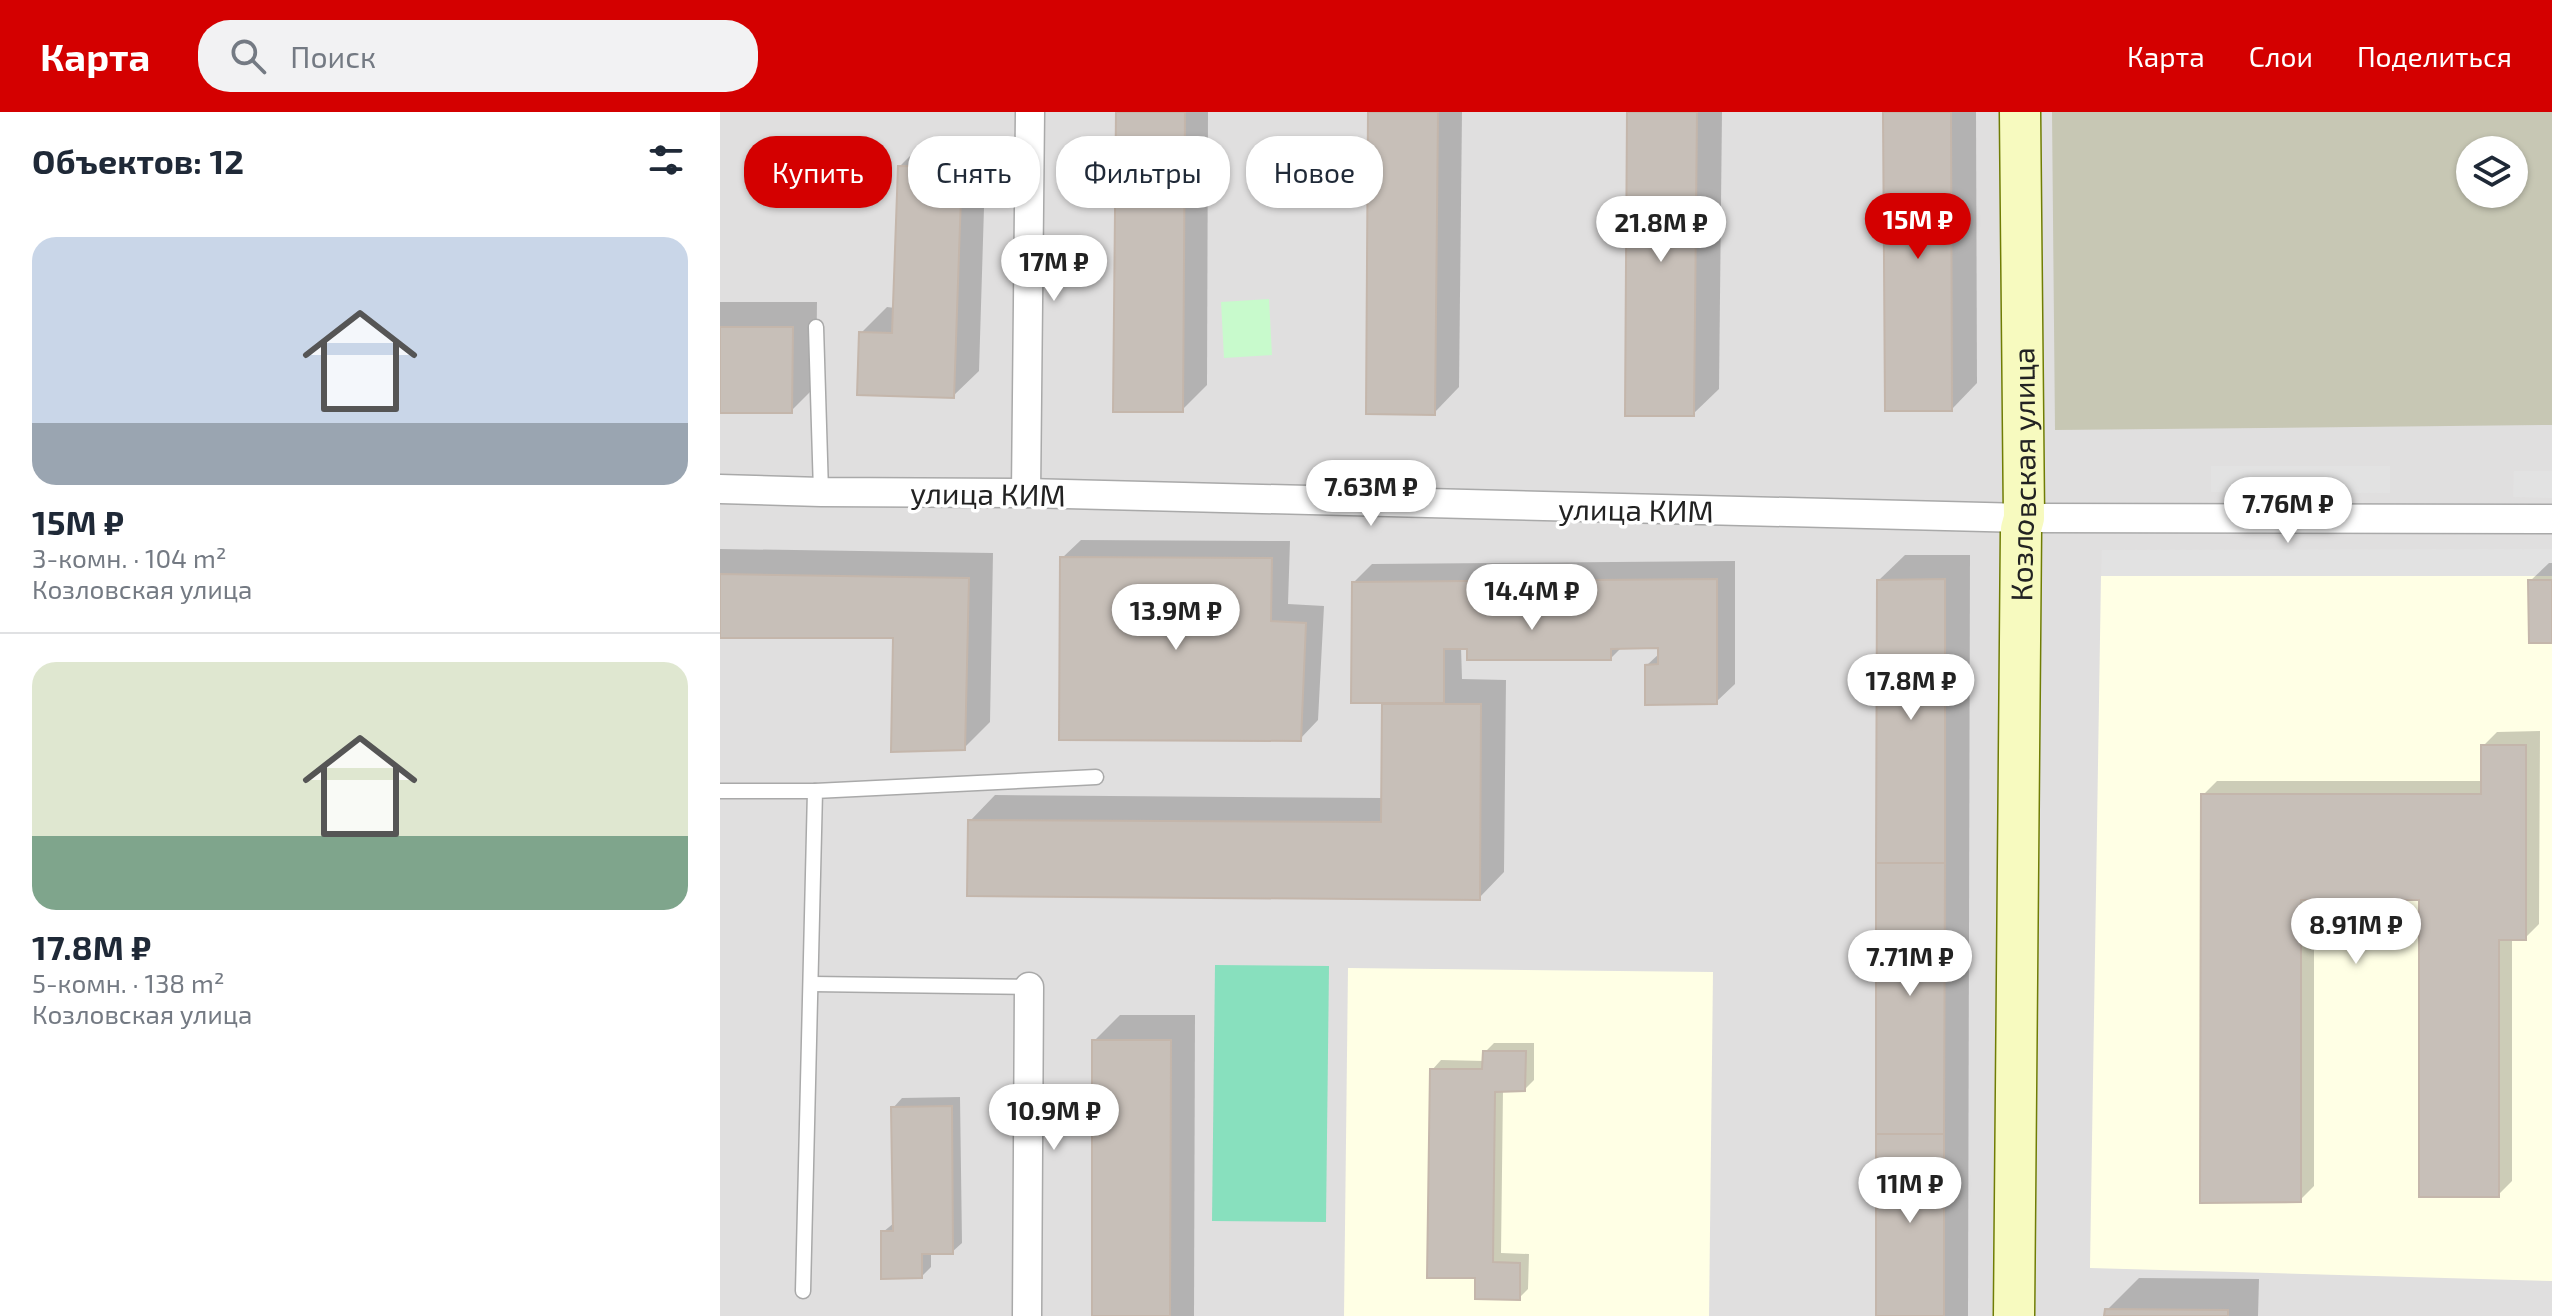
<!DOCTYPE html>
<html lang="ru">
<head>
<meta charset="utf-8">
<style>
  :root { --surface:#fff; --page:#f2f2f3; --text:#1f2937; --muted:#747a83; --line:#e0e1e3; --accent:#d40000 }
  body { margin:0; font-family:"Exo 2",sans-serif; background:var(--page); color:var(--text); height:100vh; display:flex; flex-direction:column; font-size:30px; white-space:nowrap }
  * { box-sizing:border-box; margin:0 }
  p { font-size:26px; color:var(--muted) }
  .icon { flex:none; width:44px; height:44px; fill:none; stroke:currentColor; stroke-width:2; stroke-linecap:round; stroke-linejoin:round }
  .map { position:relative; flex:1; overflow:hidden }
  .drawer { display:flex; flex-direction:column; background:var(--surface); width:720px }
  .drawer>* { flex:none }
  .top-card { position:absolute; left:24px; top:24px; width:760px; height:72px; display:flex; gap:16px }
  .fabs { position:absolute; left:1736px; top:24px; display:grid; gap:16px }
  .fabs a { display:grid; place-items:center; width:72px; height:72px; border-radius:50%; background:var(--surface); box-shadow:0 2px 6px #0004; font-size:40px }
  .price { position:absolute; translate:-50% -68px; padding:0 18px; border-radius:28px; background:#fff; color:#222; font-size:26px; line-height:52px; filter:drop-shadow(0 2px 4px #0008) }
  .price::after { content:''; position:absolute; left:50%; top:48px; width:24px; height:18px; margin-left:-12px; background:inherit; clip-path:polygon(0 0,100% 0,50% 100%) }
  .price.current { background:var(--accent); color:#fff }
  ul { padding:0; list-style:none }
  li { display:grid; align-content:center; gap:16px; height:424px; padding:0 32px }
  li+li { border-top:2px solid var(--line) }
  li span { display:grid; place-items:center; height:248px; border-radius:24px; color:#555 }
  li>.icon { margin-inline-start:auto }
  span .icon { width:144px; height:144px; fill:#fffc; stroke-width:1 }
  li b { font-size:34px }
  h2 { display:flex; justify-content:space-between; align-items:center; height:96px; padding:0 32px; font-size:34px }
  .chip { padding:0 28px; border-radius:32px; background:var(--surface); box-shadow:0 2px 6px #0004; font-size:28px; line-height:72px }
  .chip.current { background:var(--accent); color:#fff }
  header { display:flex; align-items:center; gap:48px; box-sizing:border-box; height:112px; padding:0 40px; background:var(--accent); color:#fff }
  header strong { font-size:38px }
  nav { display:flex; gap:44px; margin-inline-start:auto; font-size:28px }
  .search { width:560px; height:72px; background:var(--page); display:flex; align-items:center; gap:20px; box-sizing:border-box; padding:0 28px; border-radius:32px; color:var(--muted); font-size:30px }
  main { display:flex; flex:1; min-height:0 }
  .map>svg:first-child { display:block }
</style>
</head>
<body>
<header>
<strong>Карта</strong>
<div class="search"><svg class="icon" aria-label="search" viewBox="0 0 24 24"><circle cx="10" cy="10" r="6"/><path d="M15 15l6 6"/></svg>Поиск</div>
<nav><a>Карта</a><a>Слои</a><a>Поделиться</a></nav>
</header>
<main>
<section class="drawer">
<h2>Объектов: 12<svg class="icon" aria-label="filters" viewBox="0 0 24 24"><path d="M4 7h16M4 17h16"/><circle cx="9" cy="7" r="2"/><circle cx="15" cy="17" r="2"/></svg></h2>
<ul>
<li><span style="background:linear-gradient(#c9d6e8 75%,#9aa5b1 0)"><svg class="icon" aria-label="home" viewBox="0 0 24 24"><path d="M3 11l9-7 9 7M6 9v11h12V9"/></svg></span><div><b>15M ₽</b><p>3-комн. · 104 m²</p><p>Козловская улица</p></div></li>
<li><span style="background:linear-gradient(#dfe7d0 70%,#7fa58c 0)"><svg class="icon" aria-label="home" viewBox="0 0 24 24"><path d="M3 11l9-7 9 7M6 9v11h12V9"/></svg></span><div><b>17.8M ₽</b><p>5-комн. · 138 m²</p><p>Козловская улица</p></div></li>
</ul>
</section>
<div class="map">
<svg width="1832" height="1204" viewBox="0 0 1832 1204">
  <rect width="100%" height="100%" fill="#f2efe9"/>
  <path fill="#e0dfdf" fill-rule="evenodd" d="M 0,0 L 1832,0 L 1832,1204 L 0,1204 ZM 1750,38 L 1794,38 L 1794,82 L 1750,82 Z"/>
  <g fill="#ffffe5">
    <polygon points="1381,464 1832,464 1832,1169 1370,1156"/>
    <polygon points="628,856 993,860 989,1204 624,1204"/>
  </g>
  <path fill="#c7c7b4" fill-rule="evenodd" d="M 1332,0 L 1832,0 L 1832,313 L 1335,318 ZM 1750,38 L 1794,38 L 1794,82 L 1750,82 Z"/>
  <polygon fill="#c8facc" points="549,187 552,243 504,246 501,190"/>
  <polygon fill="#88e0be" points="495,853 609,854 606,1110 492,1109"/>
  <g fill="#e2e2e2">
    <polygon points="1491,354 1670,354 1670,381 1491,380"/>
    <polygon points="1794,359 1832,359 1832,386 1793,385"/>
    <polygon points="1832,437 1832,464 1381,464 1382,438"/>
  </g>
  <g fill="#0003">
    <polygon points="397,0 488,0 487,273 462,298"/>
    <polygon points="650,0 742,0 739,275 714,301"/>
    <polygon points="909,0 1002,0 999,277 973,302"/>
    <polygon points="1167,0 1256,0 1257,271 1232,297"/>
    <polygon points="205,29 266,31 259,259 233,284 141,221 167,195 175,196 180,54"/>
    <polygon points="0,190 97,190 96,274 71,299 0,299"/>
    <polygon points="361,428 570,429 568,492 604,494 598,608 580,627 342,446"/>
    <polygon points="0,437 273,441 270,610 244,636 175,524 0,524"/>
    <polygon points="1185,443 1250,443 1248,1204 1157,1204 1159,468"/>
    <polygon points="1015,449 1015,572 996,590 927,553 940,541 940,534 902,535 891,546 741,535 742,567 786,568 784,760 759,786 250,709 275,683 663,686 664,592 667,589 634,470 652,452"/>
    <polygon points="1829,451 1832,451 1832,529 1810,469"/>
    <polygon points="1820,619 1819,812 1805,826 1792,826 1792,1069 1778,1083 1701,786 1594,786 1594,1074 1580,1088 1483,683 1497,669 1763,669 1763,634 1777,620"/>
    <polygon points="400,903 475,903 474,1204 374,1204 374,929"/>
    <polygon points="774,931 814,931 814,968 804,978 783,978 781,1141 809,1142 808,1177 799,1186 757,1164 712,958 721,948 765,949 765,940"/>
    <polygon points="240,985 242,1131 232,1140 211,1140 211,1155 202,1164 163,1120 174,1111 173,996 182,986"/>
    <polygon points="1419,1166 1539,1167 1538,1204 1386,1204 1387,1198"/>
  </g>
  <g fill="#c7bfb8" stroke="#c4b6ab" stroke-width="2">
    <polygon points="396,0 465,0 463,300 393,300"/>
    <polygon points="648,0 718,0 715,303 646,302"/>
    <polygon points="907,0 977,0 974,304 905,304"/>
    <polygon points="1163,0 1231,0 1232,299 1165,299"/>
    <polygon points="178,54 242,55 234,286 137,283 139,220 172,221"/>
    <polygon points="0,215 73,215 72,301 0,301"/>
    <polygon points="340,445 552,446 551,509 586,511 581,629 339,628"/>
    <polygon points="0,462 249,466 245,638 171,640 173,526 0,526"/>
    <polygon points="997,467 997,592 925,593 925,553 938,552 938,536 891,537 891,548 747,548 747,537 724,537 724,591 631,591 632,470"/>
    <polygon points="1225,467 1225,751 1156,751 1157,468"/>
    <polygon points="1808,468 1832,468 1832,531 1809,531"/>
    <polygon points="662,592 761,592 760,788 247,784 248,708 661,710"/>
    <polygon points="1761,633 1806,633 1806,828 1779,828 1779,1085 1699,1085 1699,788 1581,788 1581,1090 1480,1091 1481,682 1761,682"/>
    <polygon points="1156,751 1225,751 1224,1022 1156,1022"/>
    <polygon points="372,928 451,928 450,1204 372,1204"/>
    <polygon points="763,939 806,939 805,979 775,980 773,1150 800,1151 800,1188 755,1187 755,1166 707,1166 710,957 762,957"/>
    <polygon points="232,994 233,1142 202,1142 202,1166 161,1167 161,1119 173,1119 171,995"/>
    <rect x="1156" y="1022" width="68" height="182"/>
    <polygon points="1385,1197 1508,1198 1508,1204 1384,1204"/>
  </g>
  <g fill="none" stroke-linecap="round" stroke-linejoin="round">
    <g stroke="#a9a9a9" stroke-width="17">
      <g id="lane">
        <polyline points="96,215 101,380"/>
        <polyline points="0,679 95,679"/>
        <polyline points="92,872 309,875"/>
        <polyline points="83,1179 95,679 376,665"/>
      </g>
    </g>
    <g stroke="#a9a9a9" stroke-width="31">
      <g id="street">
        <polyline points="0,377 101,380 306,381 1304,406 1832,407"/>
        <polyline points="306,381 310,0"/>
        <polyline points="307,1204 309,875"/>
      </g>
    </g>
    <g stroke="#707d05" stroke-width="43">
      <g id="secondary">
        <path id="s1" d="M 1294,1204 L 1301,417 L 1304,406 L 1300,0"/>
      </g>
    </g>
    <use href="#lane" stroke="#fff" stroke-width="14"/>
    <use href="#street" stroke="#fff" stroke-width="28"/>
    <use href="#secondary" stroke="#f7fabf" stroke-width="40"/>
  </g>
  <g text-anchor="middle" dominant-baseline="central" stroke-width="7" stroke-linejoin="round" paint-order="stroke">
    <g font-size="30" fill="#222" stroke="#fff">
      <text stroke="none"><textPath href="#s1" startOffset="842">Козловская улица</textPath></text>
      <text transform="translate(268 381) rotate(1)">улица КИМ</text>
      <text transform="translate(916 397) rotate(1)">улица КИМ</text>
    </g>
  </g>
</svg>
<div class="fabs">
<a><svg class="icon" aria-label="layers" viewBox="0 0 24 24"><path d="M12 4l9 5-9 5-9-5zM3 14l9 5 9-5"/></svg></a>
</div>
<b class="price current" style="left:1198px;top:149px">15M ₽</b>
<b class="price" style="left:941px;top:152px">21.8M ₽</b>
<b class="price" style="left:334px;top:191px">17M ₽</b>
<b class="price" style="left:651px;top:416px">7.63M ₽</b>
<b class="price" style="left:1568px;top:433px">7.76M ₽</b>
<b class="price" style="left:812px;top:520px">14.4M ₽</b>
<b class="price" style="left:456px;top:540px">13.9M ₽</b>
<b class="price" style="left:1191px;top:610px">17.8M ₽</b>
<b class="price" style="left:1636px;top:854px">8.91M ₽</b>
<b class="price" style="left:1190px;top:886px">7.71M ₽</b>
<b class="price" style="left:334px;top:1040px">10.9M ₽</b>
<b class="price" style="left:1190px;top:1113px">11M ₽</b>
<div class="top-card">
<a class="chip current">Купить</a>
<a class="chip">Снять</a>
<a class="chip">Фильтры</a>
<a class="chip">Новое</a>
</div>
</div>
</main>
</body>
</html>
